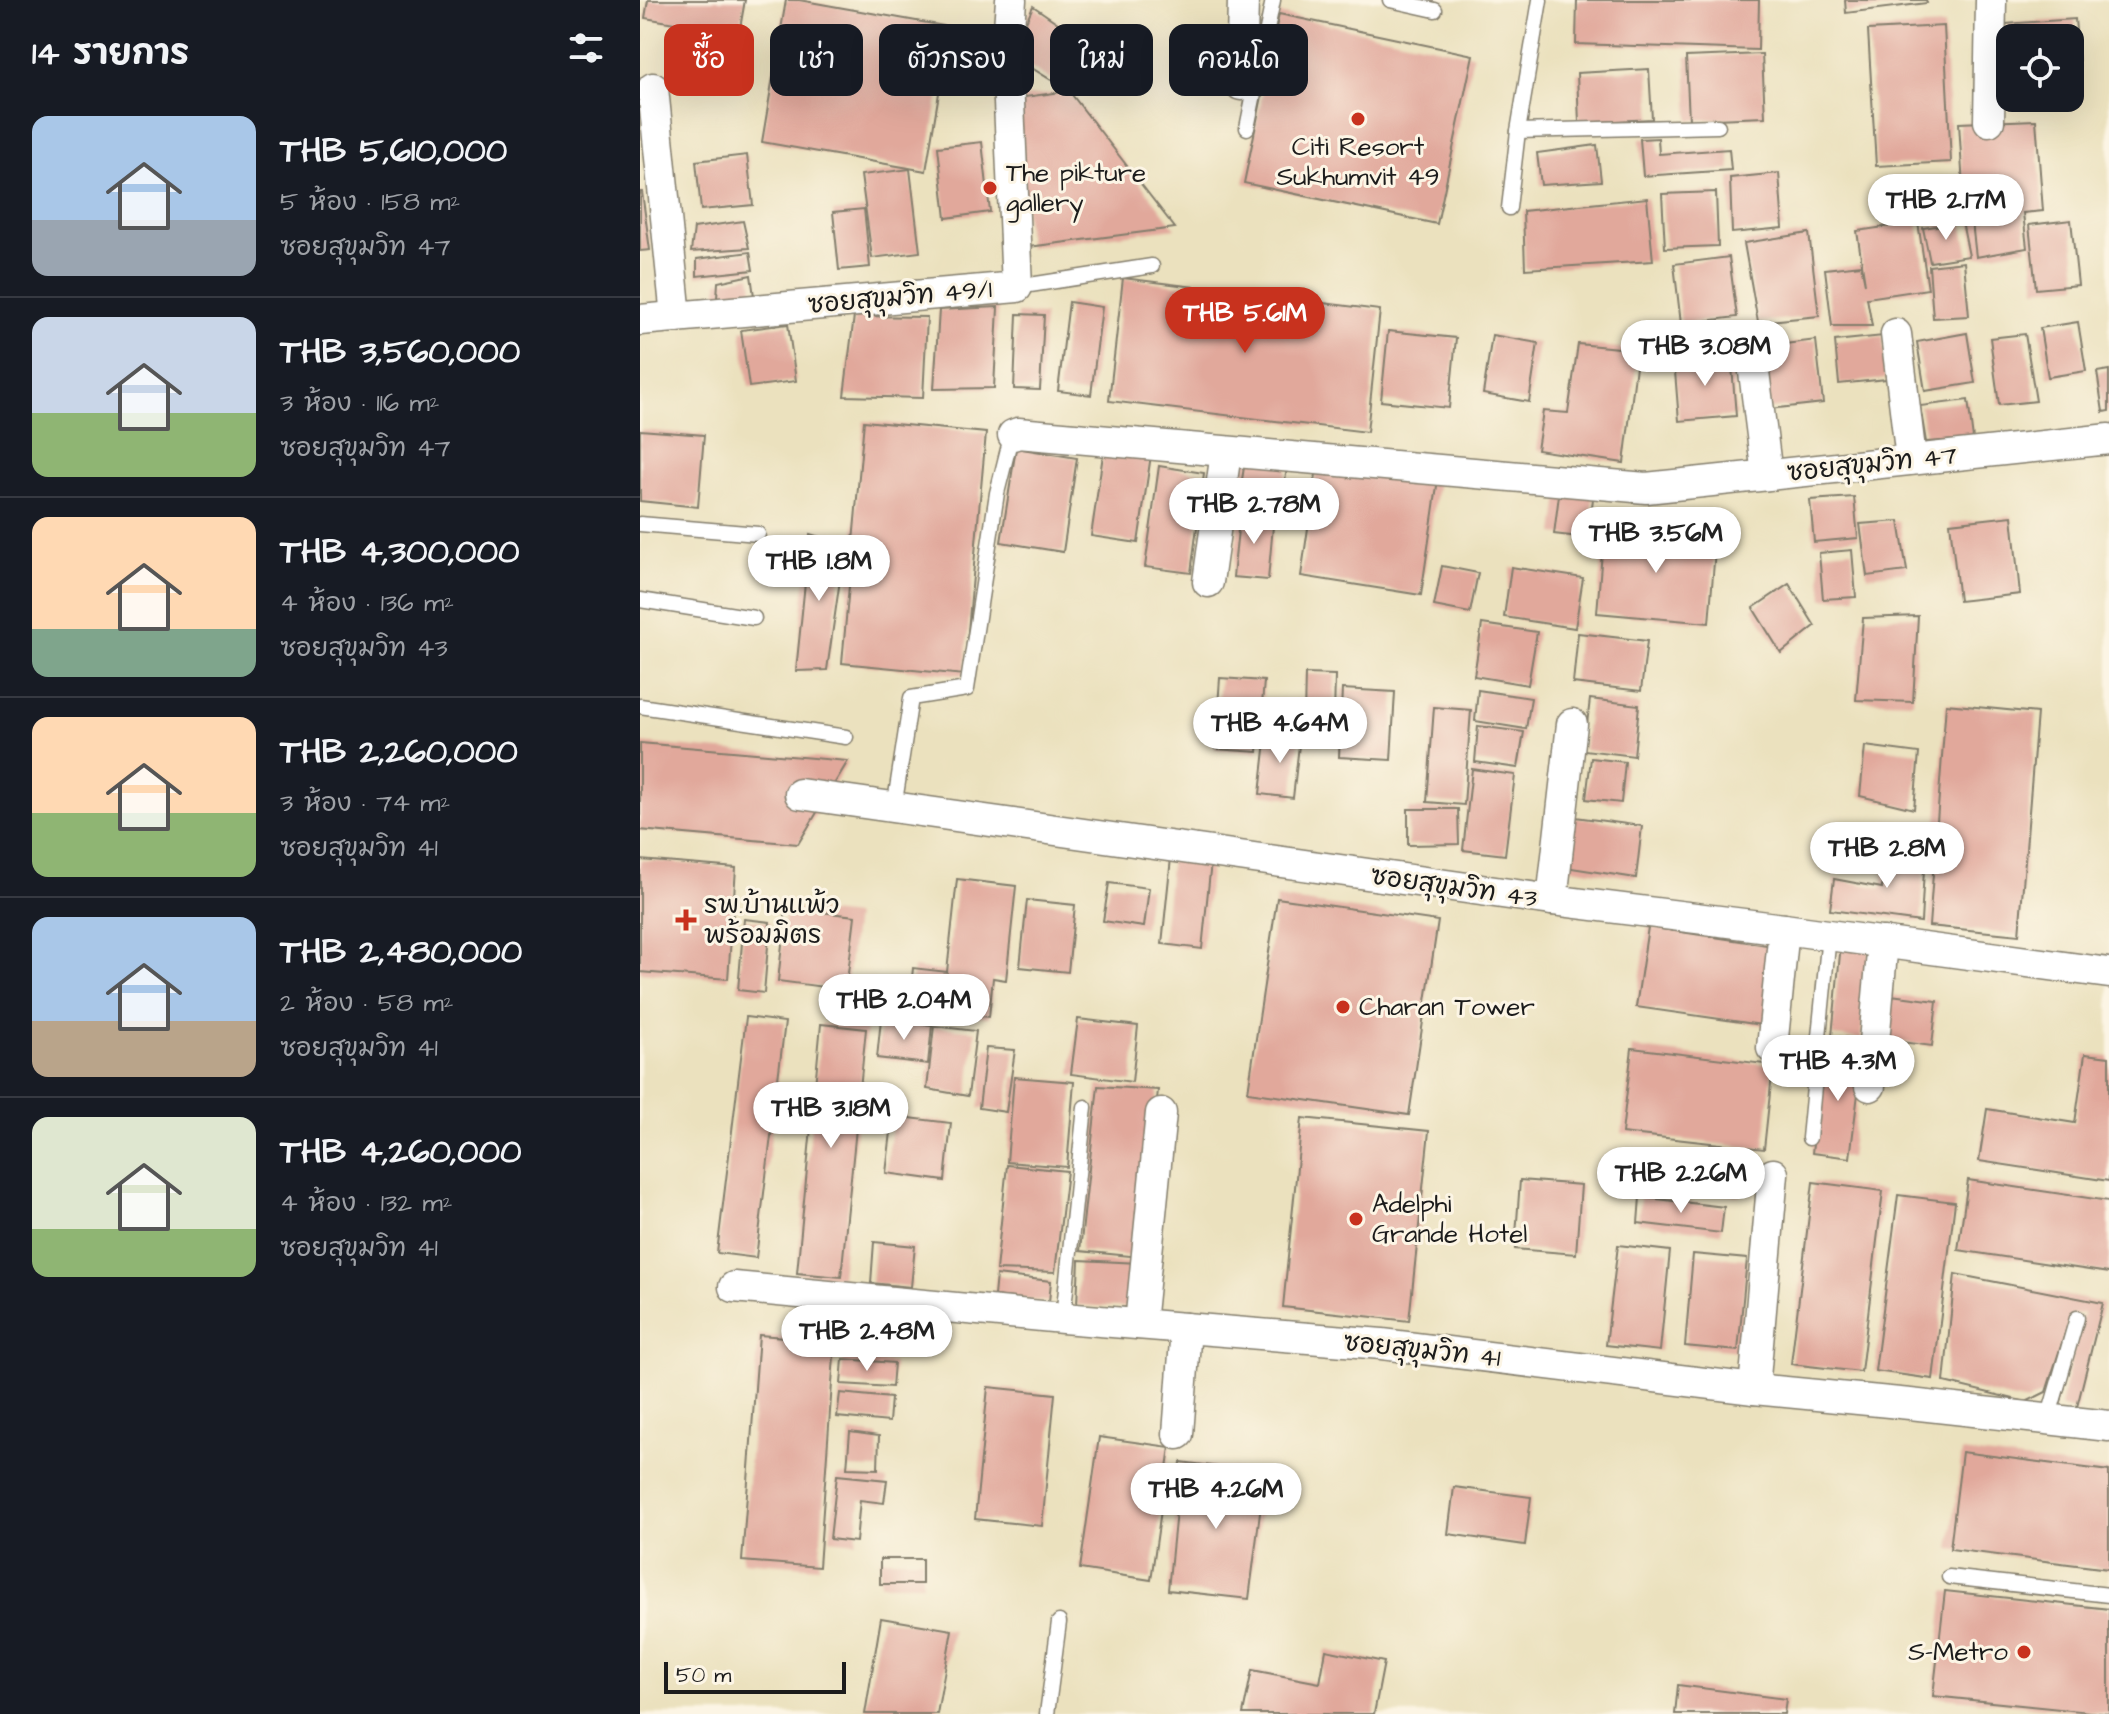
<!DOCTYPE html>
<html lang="th">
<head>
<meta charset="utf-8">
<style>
  :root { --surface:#171b24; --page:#20242c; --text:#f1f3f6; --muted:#9ea1a6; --line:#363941; --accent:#c8321e }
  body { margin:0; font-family:"Architects Daughter","Playpen Sans Thai",sans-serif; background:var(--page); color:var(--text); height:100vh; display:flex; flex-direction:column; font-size:30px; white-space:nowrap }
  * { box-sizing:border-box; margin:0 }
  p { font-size:26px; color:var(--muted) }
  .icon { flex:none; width:44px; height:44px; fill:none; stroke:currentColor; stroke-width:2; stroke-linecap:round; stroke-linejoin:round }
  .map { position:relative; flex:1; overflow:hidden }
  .side { display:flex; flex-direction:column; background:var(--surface); width:640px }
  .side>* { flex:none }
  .banner { position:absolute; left:24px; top:24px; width:760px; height:72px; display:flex; gap:16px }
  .controls { position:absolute; left:1356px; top:24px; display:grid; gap:16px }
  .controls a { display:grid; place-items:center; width:88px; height:88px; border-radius:16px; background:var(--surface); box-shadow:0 8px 32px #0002; font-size:40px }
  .scale { position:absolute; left:24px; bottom:20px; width:182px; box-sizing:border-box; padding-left:8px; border:4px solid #1c1c1c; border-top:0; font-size:22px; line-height:28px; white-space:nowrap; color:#1c1c1c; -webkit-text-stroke:6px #fcf5e5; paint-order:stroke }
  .price { position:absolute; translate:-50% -68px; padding:0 18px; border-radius:28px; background:#fff; color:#222; font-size:26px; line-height:52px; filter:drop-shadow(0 2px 4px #0008) }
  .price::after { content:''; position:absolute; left:50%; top:48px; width:24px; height:18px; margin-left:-12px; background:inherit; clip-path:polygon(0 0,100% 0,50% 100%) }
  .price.selected { background:var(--accent); color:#fff }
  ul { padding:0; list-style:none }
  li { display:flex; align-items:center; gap:24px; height:200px; padding:0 32px }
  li+li { border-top:2px solid var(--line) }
  li span { display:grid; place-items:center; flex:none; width:224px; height:160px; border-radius:16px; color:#555 }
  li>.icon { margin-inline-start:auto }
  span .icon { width:96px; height:96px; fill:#fffc; stroke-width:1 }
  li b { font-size:34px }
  h2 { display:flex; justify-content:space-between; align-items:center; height:96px; padding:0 32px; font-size:34px }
  .tag { padding:0 28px; border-radius:16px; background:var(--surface); box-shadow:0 8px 32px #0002; font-size:28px; line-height:72px }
  .tag.selected { background:var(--accent); color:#fff }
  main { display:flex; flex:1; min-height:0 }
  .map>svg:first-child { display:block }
</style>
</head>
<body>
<main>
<section class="side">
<h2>14 รายการ<svg class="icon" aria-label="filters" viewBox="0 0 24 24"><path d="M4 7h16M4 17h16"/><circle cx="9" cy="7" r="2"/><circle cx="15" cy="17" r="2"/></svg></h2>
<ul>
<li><span style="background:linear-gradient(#a9c7e8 65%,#9aa5b1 0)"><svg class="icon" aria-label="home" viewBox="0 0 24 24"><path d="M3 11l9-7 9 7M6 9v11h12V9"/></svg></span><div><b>THB 5,610,000</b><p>5 ห้อง · 158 m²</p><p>ซอยสุขุมวิท 47</p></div></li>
<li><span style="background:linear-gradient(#c9d6e8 60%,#8fb573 0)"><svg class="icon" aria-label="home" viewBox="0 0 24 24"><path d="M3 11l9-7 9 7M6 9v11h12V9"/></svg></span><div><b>THB 3,560,000</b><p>3 ห้อง · 116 m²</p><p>ซอยสุขุมวิท 47</p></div></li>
<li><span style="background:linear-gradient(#ffd9b3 70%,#7fa58c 0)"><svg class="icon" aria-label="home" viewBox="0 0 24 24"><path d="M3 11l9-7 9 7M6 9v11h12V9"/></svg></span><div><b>THB 4,300,000</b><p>4 ห้อง · 136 m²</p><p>ซอยสุขุมวิท 43</p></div></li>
<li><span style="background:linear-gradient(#ffd9b3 60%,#8fb573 0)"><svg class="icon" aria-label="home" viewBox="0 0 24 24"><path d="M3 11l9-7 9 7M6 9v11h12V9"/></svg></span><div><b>THB 2,260,000</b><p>3 ห้อง · 74 m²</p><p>ซอยสุขุมวิท 41</p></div></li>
<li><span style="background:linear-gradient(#a9c7e8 65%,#b9a48a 0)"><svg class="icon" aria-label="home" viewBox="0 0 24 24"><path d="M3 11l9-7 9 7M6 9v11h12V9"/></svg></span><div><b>THB 2,480,000</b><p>2 ห้อง · 58 m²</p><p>ซอยสุขุมวิท 41</p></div></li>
<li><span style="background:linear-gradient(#dfe7d0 70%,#8fb573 0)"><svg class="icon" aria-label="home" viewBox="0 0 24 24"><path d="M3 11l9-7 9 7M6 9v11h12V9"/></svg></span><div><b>THB 4,260,000</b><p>4 ห้อง · 132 m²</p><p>ซอยสุขุมวิท 41</p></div></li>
</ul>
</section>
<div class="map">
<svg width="1469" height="1714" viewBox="0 0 1469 1714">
  <rect width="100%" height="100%" fill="#fcf5e5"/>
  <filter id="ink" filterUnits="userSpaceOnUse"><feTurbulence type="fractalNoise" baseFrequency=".0125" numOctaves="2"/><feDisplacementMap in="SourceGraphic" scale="16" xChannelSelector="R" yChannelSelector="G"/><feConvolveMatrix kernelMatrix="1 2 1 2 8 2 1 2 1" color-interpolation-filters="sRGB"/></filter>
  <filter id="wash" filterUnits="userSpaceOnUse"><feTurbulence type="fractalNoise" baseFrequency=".006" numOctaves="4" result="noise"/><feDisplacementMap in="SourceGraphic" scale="32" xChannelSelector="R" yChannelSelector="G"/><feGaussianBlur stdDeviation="1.8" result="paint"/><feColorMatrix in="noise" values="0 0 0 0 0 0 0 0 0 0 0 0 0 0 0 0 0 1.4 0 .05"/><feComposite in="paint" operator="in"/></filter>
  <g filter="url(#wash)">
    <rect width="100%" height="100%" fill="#ebe1be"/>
    <g id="blocks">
      <g fill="#e1a89b">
        <polygon points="8,0 105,0 99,34 5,18"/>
        <polygon points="146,0 159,0 310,27 286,171 122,142"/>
        <polygon points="937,0 1119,0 1118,50 936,44"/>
        <polygon points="1205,0 1286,0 1287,3 1206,13"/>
        <polygon points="393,6 463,54 424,88 371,55"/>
        <polygon points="639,14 833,55 797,224 604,183"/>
        <polygon points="1435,19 1442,99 1430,100 1430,38 1370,38 1370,49 1368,50 1366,24"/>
        <polygon points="1304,26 1311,162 1236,166 1228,30"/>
        <polygon points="1122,54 1125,117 1049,120 1046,57"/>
        <polygon points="1009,69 1012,119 939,123 937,73"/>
        <polygon points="429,91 535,228 388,247 377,98"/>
        <polygon points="1372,98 1424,98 1424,100 1372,104"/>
        <polygon points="1396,120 1403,211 1383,213 1387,248 1336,257 1332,222 1369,216 1325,220 1319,123"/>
        <polygon points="1018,138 1019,154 1089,149 1091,170 1003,176 1000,139"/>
        <polygon points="342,142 350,212 306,218 298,147"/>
        <polygon points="957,145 961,181 901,185 897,153"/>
        <polygon points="107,155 113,205 61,210 56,161"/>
        <polygon points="270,169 280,252 232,258 221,175"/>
        <polygon points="1139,173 1143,228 1092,233 1090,178"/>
        <polygon points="0,192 2,192 10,250 0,251"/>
        <polygon points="1076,192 1078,246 1025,248 1022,194"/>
        <polygon points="1007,198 1013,261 885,269 883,211"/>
        <polygon points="224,209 230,267 199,270 193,212"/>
        <polygon points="1431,220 1438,285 1396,289 1389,225"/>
        <polygon points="103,221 109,248 51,252 54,228"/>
        <polygon points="1278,222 1288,289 1227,298 1232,326 1192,326 1185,269 1221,265 1225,284 1217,231"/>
        <polygon points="1322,222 1329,256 1290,262 1283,228"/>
        <polygon points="1169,233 1179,316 1118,322 1104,243"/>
        <polygon points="110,252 113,270 57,276 57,259"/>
        <polygon points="1089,257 1097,317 1041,324 1034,264"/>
        <polygon points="1324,262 1329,316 1293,318 1289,266"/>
        <polygon points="111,275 114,296 77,298 78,282"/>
        <polygon points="483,278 740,310 727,432 469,401"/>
        <polygon points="429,302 462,307 451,395 418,391"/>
        <polygon points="358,307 354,388 294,389 299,310"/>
        <polygon points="377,314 404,315 400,390 374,389"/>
        <polygon points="214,316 287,317 283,398 204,396"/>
        <polygon points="1438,322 1446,371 1408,377 1400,328"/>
        <polygon points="148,324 156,381 109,387 101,330"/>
        <polygon points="748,331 816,338 809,408 741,401"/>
        <polygon points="1327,333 1335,383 1285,391 1277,342"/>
        <polygon points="1385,334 1396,401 1359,405 1350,338"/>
        <polygon points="852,335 898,343 889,402 843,394"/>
        <polygon points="1243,336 1246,379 1199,384 1195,341"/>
        <polygon points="1176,340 1183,403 1130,409 1122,347"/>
        <polygon points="938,344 998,350 984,463 897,450 903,411 928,413"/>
        <polygon points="1091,354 1096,416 1039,421 1034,359"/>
        <polygon points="1469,370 1469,411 1463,412 1457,372"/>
        <polygon points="1328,400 1333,439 1286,442 1280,406"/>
        <polygon points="224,421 346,433 324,675 202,663"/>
        <polygon points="0,430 64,435 58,507 0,501"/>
        <polygon points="376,448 437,458 423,552 361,542"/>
        <polygon points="464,448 511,455 498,543 451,536"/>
        <polygon points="606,455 648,462 640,511 598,504"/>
        <polygon points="678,460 798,479 781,595 661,576"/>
        <polygon points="519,466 564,473 551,573 505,567"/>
        <polygon points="920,487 954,491 948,538 914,534"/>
        <polygon points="1214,497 1218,538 1174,542 1170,500"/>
        <polygon points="600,511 634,515 628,580 593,577"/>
        <polygon points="1372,516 1380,594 1319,601 1310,523"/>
        <polygon points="1259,521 1267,571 1227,576 1220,524"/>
        <polygon points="964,527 1076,538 1069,623 957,613"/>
        <polygon points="170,534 205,545 187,670 156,671"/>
        <polygon points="1212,550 1216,597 1183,599 1179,553"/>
        <polygon points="802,566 838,573 830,613 794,606"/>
        <polygon points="871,567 943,578 935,628 864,617"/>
        <polygon points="1149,584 1175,626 1141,653 1113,608"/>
        <polygon points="1278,616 1273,702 1216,700 1223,618"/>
        <polygon points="842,624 897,632 888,685 834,676"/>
        <polygon points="938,633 1007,641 1001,691 933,683"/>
        <polygon points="665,674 695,675 694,719 664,718"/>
        <polygon points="580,678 624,681 618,752 575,749"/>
        <polygon points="702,689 755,692 751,760 699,757"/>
        <polygon points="838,690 891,698 886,729 835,721"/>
        <polygon points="950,699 999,705 994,756 944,750"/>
        <polygon points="1306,704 1397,713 1379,935 1289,926"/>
        <polygon points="794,707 831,710 824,805 787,802"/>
        <polygon points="838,726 884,732 878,768 835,762"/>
        <polygon points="627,732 660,736 653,798 620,794"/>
        <polygon points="0,743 208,761 158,844 0,830"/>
        <polygon points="1225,746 1279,753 1274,809 1220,796"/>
        <polygon points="951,758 985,762 981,803 946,799"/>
        <polygon points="832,769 875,775 865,855 823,850"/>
        <polygon points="768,809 818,809 819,844 768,845"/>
        <polygon points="928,816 1002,826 996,878 925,867"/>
        <polygon points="1246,848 1285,852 1281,922 1190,910 1194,879 1242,888"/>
        <polygon points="531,858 571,862 562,949 522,944"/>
        <polygon points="0,860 96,868 88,979 0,972"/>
        <polygon points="317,879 376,886 366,980 353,978 349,1017 269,1008 273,968 307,972"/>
        <polygon points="469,883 509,888 504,927 463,921"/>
        <polygon points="637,898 798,921 769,1115 608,1092"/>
        <polygon points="387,900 435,905 428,972 380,967"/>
        <polygon points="146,908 215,916 206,990 138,981"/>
        <polygon points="104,919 130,922 124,993 98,990"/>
        <polygon points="1008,927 1140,947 1129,1026 996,1007"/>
        <polygon points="1201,944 1230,947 1221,1039 1192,1036"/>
        <polygon points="1251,995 1297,1001 1292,1046 1245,1040"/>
        <polygon points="106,1017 145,1022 116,1258 77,1253"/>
        <polygon points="241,1019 292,1025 288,1064 237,1058"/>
        <polygon points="438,1019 498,1026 492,1082 431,1074"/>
        <polygon points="181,1024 226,1029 201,1277 157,1273"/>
        <polygon points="294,1026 336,1031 328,1096 287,1089"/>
        <polygon points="346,1048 375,1050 366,1112 339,1108"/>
        <polygon points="992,1048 1133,1065 1124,1149 982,1133"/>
        <polygon points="1185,1049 1223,1053 1210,1158 1172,1153"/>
        <polygon points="1445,1054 1469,1057 1469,1181 1339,1161 1347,1109 1435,1123"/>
        <polygon points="374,1077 434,1082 427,1167 367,1162"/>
        <polygon points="458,1086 518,1090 500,1257 440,1251"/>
        <polygon points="253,1116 311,1123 305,1181 246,1173"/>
        <polygon points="662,1118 789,1131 769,1321 643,1307"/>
        <polygon points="1004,1156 1104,1167 1101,1196 1001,1185"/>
        <polygon points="367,1165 427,1171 415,1272 356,1270"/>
        <polygon points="880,1180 941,1185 936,1254 875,1249"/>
        <polygon points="1328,1180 1469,1201 1469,1273 1318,1250"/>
        <polygon points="1173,1182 1243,1191 1221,1372 1151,1364"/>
        <polygon points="1258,1195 1315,1202 1293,1379 1235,1371"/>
        <polygon points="1000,1197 1084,1207 1081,1233 998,1223"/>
        <polygon points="234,1242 275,1246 271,1287 231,1283"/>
        <polygon points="978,1245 1030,1251 1020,1351 966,1345"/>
        <polygon points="1053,1254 1107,1259 1098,1351 1045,1346"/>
        <polygon points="439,1260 499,1263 496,1308 437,1305"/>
        <polygon points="1315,1274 1463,1303 1436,1411 1420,1406 1443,1313 1431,1315 1406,1392 1386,1402 1304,1382"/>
        <polygon points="356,1275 411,1281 409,1302 354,1296"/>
        <polygon points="205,1321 255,1325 253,1351 203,1347"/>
        <polygon points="119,1335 195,1341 179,1567 102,1561"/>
        <polygon points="203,1359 254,1363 252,1387 201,1384"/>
        <polygon points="348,1387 415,1394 402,1526 335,1519"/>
        <polygon points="200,1393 251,1398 249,1422 197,1417"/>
        <polygon points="210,1432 239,1436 238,1469 207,1468"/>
        <polygon points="459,1437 530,1447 511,1580 440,1569"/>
        <polygon points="1322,1452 1469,1471 1469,1569 1310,1549"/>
        <polygon points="541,1462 625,1473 609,1599 528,1590"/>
        <polygon points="197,1475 247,1480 244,1503 220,1500 216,1542 190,1539"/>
        <polygon points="814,1487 891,1497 885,1545 808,1534"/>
        <rect x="240" y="1559" width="42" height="25"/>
        <polygon points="1305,1591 1469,1609 1469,1714 1293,1696"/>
        <polygon points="241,1618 312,1630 297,1714 225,1714"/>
        <polygon points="686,1650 744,1662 734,1714 603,1714 612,1670 680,1683"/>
        <polygon points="1038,1685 1146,1699 1144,1714 1035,1714"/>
      </g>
    </g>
  </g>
  <g filter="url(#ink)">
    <use href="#blocks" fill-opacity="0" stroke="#847e6d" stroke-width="2"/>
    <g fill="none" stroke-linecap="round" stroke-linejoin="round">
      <g stroke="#847e6d" stroke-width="17">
        <g id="lane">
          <polyline points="750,0 795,10"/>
          <polyline points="607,128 633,0"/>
          <polyline points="878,131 1078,126"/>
          <polyline points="869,208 878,131 900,0"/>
          <polyline points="377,287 512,266"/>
          <polyline points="0,524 118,534"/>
          <polyline points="0,600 114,618"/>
          <polyline points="0,706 206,737"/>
          <polyline points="254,808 271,698 327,689 357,493 371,437 373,435"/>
          <polyline points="1169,1138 1189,935"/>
          <polyline points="423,1318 445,1107"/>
          <polyline points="1408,1419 1437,1318"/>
          <polyline points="1309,1577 1469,1595"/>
          <polyline points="407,1714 419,1622"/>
        </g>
      </g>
      <g stroke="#847e6d" stroke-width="33">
        <g id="street">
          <polyline points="601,85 603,0"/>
          <polyline points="13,88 36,317"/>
          <polyline points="1349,121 1351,0"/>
          <polyline points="0,320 377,287 367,56 371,0"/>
          <polyline points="1256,334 1271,459"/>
          <polyline points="1112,356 1127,475"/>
          <polyline points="373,435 378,433 1006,488 1469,439"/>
          <polyline points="568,582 586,452"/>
          <polyline points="160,794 912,900 1144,929 1469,973"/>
          <polyline points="912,900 932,724"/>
          <polyline points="1132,1048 1144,929"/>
          <polyline points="1230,1086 1243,942"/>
          <polyline points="94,1287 423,1318 742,1344 1114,1389 1270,1404 1469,1426"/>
          <polyline points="500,1324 521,1113"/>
          <polyline points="1114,1389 1133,1174"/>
          <polyline points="538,1434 546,1328"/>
        </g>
      </g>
      <use href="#lane" stroke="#fff" stroke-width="14"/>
      <use href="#street" stroke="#fff" stroke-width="30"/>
    </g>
  </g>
  <g fill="#c8321e" stroke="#fcf5e5" stroke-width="3">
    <circle cx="718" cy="119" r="8"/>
    <circle cx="350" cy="188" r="8"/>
    <path d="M42 908h8v8h8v8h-8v8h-8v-8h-8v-8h8z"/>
    <circle cx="703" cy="1007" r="8"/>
    <circle cx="716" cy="1219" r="8"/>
    <circle cx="1384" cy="1652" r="8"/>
  </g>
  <g text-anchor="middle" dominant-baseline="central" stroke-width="6" stroke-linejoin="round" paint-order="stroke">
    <g font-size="26" fill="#1c1c1c" stroke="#fcf5e5" text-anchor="start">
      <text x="718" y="147" text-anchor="middle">Citi Resort<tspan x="718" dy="30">Sukhumvit 49</tspan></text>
      <text x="366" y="173">The pikture<tspan x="366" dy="30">gallery</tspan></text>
      <text x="64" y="905">รพ.บ้านแพ้ว<tspan x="64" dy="30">พร้อมมิตร</tspan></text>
      <text x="719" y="1007">Charan Tower</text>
      <text x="732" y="1204">Adelphi<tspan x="732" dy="30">Grande Hotel</tspan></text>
      <text x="1368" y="1652" text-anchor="end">S-Metro</text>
    </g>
    <g font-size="26" fill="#1c1c1c" stroke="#fcf5e5">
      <text transform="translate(260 297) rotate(-5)">ซอยสุขุมวิท 49/1</text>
      <text transform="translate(1232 464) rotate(-6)">ซอยสุขุมวิท 47</text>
      <text transform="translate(814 887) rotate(8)">ซอยสุขุมวิท 43</text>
      <text transform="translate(782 1350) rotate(6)">ซอยสุขุมวิท 41</text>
    </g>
  </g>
</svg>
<div class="controls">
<a><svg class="icon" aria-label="locate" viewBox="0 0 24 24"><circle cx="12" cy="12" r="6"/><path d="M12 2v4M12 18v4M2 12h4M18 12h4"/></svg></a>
</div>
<div class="scale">50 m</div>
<b class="price" style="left:1306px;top:242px">THB 2.17M</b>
<b class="price selected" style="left:605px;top:355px">THB 5.61M</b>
<b class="price" style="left:1065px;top:388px">THB 3.08M</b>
<b class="price" style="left:614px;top:546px">THB 2.78M</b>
<b class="price" style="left:1016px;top:575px">THB 3.56M</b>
<b class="price" style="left:179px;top:603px">THB 1.8M</b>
<b class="price" style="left:640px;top:765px">THB 4.64M</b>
<b class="price" style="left:1247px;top:890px">THB 2.8M</b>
<b class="price" style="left:264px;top:1042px">THB 2.04M</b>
<b class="price" style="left:1198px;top:1103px">THB 4.3M</b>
<b class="price" style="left:191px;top:1150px">THB 3.18M</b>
<b class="price" style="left:1041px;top:1215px">THB 2.26M</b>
<b class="price" style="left:227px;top:1373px">THB 2.48M</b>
<b class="price" style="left:576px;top:1531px">THB 4.26M</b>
<div class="banner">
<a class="tag selected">ซื้อ</a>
<a class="tag">เช่า</a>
<a class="tag">ตัวกรอง</a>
<a class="tag">ใหม่</a>
<a class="tag">คอนโด</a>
</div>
</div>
</main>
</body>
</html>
